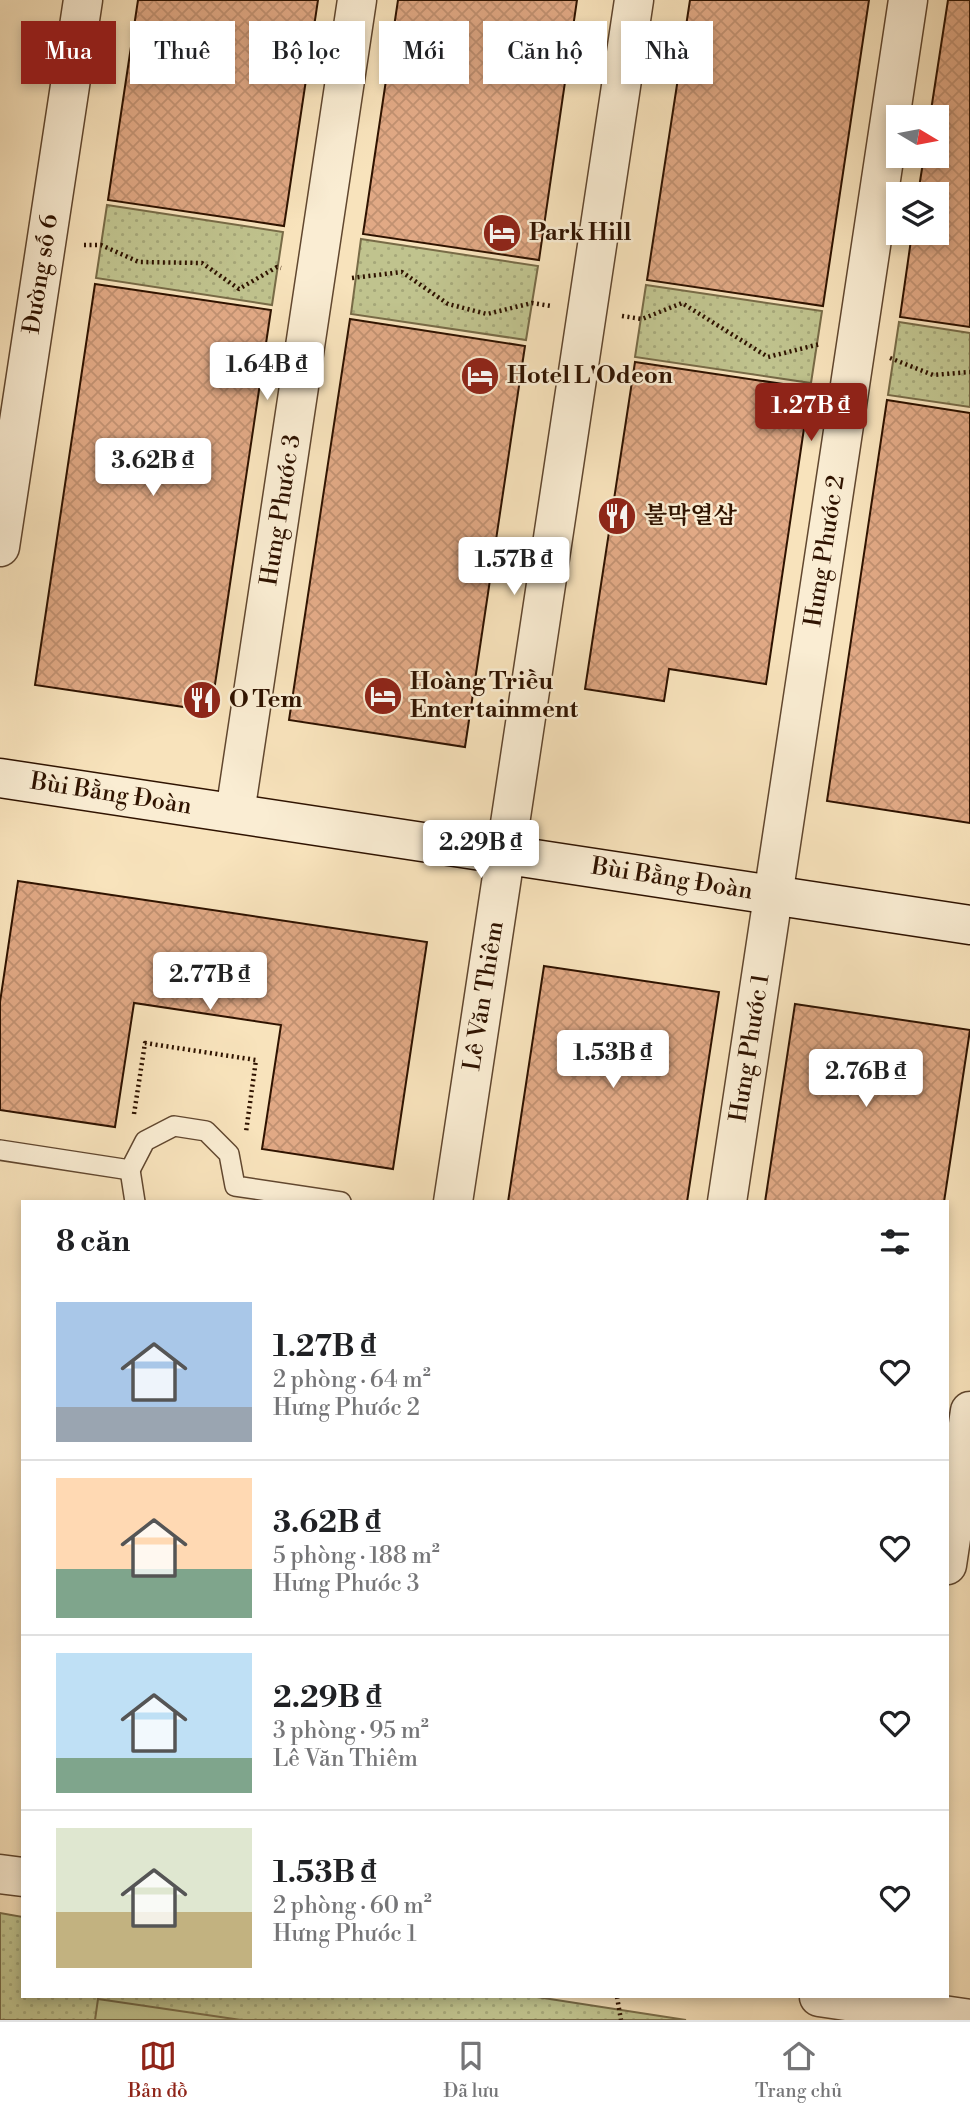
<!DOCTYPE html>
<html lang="vi">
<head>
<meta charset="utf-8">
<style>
  :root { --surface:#fff; --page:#f6f6f6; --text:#202124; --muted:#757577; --line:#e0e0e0; --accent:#8f2418 }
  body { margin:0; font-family:"Libre Bodoni","Noto Serif KR",serif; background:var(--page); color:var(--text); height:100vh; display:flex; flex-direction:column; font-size:26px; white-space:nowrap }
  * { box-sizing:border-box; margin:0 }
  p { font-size:23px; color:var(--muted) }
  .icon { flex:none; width:38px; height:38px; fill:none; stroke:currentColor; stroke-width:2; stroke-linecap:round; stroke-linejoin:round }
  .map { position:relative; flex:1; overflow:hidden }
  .sheet { position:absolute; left:21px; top:1200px; width:928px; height:798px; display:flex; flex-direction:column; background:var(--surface); border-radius:0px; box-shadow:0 4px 10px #0003 }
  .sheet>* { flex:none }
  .guide { position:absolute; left:21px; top:21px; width:929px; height:63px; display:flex; gap:14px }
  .needle { width:46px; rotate:100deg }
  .tools { position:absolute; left:886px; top:105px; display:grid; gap:14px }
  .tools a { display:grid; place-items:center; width:63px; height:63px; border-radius:0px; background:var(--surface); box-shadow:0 4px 10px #0003; font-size:35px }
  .price { position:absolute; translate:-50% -60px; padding:0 16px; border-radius:7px; background:#fff; color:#222; font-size:23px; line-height:46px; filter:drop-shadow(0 2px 4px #0008) }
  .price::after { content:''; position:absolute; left:50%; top:42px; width:21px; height:16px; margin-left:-10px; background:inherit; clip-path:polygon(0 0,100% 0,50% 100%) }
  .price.selected { background:var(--accent); color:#fff }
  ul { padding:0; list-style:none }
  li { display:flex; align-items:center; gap:21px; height:175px; padding:0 35px }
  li+li { border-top:2px solid var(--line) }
  li span { display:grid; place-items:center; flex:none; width:196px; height:140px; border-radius:0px; color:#555 }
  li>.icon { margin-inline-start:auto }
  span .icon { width:84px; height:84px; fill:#fffc; stroke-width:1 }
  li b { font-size:30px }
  h2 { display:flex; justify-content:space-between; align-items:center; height:84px; padding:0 35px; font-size:30px }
  .pill { padding:0 24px; border-radius:0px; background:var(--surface); box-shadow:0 4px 10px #0003; font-size:24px; line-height:63px }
  .pill.selected { background:var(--accent); color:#fff }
  .tab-bar { display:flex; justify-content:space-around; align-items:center; height:98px; border-top:2px solid var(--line); background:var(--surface); font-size:19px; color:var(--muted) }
  .tab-bar a { display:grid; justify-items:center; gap:4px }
  .tab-bar .selected { color:var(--accent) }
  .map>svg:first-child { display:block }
</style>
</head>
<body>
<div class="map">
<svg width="970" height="2020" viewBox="0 0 970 2020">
  <defs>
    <pattern id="park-dots" width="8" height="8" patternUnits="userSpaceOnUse" patternTransform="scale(1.75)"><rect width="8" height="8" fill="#c0c38e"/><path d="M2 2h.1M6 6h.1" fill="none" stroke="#a5a779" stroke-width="1.8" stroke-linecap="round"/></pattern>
    <pattern id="building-cross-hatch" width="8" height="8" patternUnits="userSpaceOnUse" patternTransform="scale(1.75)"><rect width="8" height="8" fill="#e1a985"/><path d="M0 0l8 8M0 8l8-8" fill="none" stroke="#c19171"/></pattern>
  </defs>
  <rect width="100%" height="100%" fill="#f8e3bc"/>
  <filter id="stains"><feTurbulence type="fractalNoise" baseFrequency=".00286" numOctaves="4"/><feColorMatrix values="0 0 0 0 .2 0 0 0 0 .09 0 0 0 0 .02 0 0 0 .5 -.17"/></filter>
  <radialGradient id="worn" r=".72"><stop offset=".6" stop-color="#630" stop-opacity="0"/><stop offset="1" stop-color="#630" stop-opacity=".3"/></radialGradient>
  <g fill="url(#park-dots)" stroke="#786b47" stroke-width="2">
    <polygon points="107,205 283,232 272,305 96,278"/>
    <polygon points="361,239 538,266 526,340 351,314"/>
    <polygon points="646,285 822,311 811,383 635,357"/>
    <polygon points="899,322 970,333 970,407 888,395"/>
    <polygon points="0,1913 23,1917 23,1997 537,1997 686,2020 0,2020"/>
  </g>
  <polygon fill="#c0c38e" stroke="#786b47" stroke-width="2" points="98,1999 241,2020 95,2020"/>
  <g fill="url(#building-cross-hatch)" stroke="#2f1300" stroke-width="2">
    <polygon points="138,0 318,0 284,226 108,200"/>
    <polygon points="398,0 577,0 539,260 363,234"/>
    <polygon points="690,0 869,0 823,306 647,280"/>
    <polygon points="948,0 970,0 970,327 900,317 912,233 936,233 936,194 918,194 924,156 936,156 936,117 930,117"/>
    <polygon points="95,284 271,310 211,711 35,685"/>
    <polygon points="350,319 525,346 465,747 289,720"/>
    <polygon points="635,362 810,388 766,684 669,669 664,701 585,689"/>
    <polygon points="887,400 970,413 970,823 827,801"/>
    <polygon points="18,881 427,942 393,1169 262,1149 281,1025 134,1003 115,1127 0,1110 0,1002"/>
    <polygon points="544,966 719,992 687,1202 508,1202"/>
    <polygon points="795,1004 970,1030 944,1202 765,1202"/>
  </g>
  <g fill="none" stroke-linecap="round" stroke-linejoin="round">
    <g stroke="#61472f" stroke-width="22">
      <g id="lane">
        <polyline points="0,1150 130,1170 145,1141 174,1126 206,1131 229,1154 235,1186 341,1202"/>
        <polyline points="130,1170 135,1202"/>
      </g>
    </g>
    <g stroke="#61472f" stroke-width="41">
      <g id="street">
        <polyline points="0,547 83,0"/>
        <polyline points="235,813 357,0"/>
        <polyline points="453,1202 634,0"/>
        <polyline points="727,1202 908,0"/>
        <polyline points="947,1565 970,1411"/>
        <polyline points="0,1874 23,1877"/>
        <polyline points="819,1997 970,2019"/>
      </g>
    </g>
    <g stroke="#2f1300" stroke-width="41">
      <polyline id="secondary" points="0,778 970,925"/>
    </g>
    <g stroke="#2f1300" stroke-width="4.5" stroke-dasharray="2 3.5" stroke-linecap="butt">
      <polyline points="84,245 101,245 139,262 202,263 239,289 277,267 281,268"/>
      <polyline points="352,278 402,272 448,304 487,314 532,303 551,306"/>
      <polyline points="622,316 642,319 682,303 768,357 820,344"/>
      <polyline points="890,358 933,375 970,372"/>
      <polyline points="134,1114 145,1043 256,1060 246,1132"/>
      <polyline points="617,1997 621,2020"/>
    </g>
    <use href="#lane" stroke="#faedd3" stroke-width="19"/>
    <use href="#street" stroke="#faedd3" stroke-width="38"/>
    <use href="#secondary" stroke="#faedd3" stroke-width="38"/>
  </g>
  <defs>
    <g id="hotel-disc" transform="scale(2.0125)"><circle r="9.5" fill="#8f2418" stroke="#faedd3"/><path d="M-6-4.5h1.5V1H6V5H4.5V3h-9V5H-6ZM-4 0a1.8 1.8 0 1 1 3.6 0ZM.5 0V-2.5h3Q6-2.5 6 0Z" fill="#fff"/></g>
    <g id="restaurant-disc" transform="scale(2.0125)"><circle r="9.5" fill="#8f2418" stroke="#faedd3"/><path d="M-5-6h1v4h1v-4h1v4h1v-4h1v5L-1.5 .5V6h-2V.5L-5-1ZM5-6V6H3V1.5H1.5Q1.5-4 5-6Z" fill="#fff"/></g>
  </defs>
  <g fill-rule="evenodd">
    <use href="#hotel-disc" x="502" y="233"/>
    <use href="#hotel-disc" x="480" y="376"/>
    <use href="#restaurant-disc" x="617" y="516"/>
    <use href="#hotel-disc" x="383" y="696"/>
    <use href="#restaurant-disc" x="202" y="700"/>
  </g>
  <g text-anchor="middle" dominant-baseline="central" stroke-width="5" stroke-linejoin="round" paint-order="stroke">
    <g font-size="24" font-weight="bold" fill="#2f1300" stroke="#faedd3" text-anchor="start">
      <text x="529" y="233">Park Hill</text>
      <text x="507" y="376">Hotel L'Odeon</text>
      <text x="644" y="516">불막열삼</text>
      <text x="410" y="682">Hoàng Triều<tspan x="410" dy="28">Entertainment</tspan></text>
      <text x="229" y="700">O Tem</text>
    </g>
    <g font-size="24" fill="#2f1300" stroke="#faedd3">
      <text transform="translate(41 274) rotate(-81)">Đường số 6</text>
      <text transform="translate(281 510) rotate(-81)">Hưng Phước 3</text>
      <text transform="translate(825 551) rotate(-81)">Hưng Phước 2</text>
      <text transform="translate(111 794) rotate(9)">Bùi Bằng Đoàn</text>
      <text transform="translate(672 879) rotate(9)">Bùi Bằng Đoàn</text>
      <text transform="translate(484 996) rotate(-81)">Lê Văn Thiêm</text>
      <text transform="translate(750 1048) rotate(-81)">Hưng Phước 1</text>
    </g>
  </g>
  <rect width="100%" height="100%" filter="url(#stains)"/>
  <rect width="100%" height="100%" fill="url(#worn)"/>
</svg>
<div class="tools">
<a><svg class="needle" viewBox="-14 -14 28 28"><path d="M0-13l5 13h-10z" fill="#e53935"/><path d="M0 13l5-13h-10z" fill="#757577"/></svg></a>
<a><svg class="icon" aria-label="layers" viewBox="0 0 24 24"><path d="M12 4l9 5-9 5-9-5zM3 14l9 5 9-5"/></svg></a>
</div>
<b class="price" style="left:267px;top:402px">1.64B ₫</b>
<b class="price selected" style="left:811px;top:443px">1.27B ₫</b>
<b class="price" style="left:153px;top:498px">3.62B ₫</b>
<b class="price" style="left:514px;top:597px">1.57B ₫</b>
<b class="price" style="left:481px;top:880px">2.29B ₫</b>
<b class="price" style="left:210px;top:1012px">2.77B ₫</b>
<b class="price" style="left:613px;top:1090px">1.53B ₫</b>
<b class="price" style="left:866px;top:1109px">2.76B ₫</b>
<div class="guide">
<a class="pill selected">Mua</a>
<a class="pill">Thuê</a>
<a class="pill">Bộ lọc</a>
<a class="pill">Mới</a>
<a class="pill">Căn hộ</a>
<a class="pill">Nhà</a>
</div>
<section class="sheet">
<h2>8 căn<svg class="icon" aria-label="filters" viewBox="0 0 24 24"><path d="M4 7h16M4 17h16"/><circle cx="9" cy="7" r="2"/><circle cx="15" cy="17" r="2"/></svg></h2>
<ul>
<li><span style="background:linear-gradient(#a9c7e8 75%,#9aa5b1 0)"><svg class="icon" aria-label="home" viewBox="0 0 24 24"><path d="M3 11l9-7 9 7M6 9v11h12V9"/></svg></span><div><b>1.27B ₫</b><p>2 phòng · 64 m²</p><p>Hưng Phước 2</p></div><svg class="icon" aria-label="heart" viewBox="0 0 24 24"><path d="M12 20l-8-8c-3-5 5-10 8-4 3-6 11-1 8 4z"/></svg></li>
<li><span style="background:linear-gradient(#ffd9b3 65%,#7fa58c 0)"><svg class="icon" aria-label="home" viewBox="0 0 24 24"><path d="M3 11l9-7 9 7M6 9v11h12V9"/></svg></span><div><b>3.62B ₫</b><p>5 phòng · 188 m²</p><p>Hưng Phước 3</p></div><svg class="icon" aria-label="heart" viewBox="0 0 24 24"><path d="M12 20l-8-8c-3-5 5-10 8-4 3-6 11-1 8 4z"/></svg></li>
<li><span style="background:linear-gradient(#bfe0f5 75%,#7fa58c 0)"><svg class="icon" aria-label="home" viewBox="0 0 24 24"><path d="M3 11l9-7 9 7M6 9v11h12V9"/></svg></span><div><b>2.29B ₫</b><p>3 phòng · 95 m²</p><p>Lê Văn Thiêm</p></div><svg class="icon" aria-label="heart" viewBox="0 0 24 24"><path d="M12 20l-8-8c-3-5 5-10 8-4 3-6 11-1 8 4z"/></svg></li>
<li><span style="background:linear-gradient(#dfe7d0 60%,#c2b280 0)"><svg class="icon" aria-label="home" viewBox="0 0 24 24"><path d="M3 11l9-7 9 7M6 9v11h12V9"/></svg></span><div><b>1.53B ₫</b><p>2 phòng · 60 m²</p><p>Hưng Phước 1</p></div><svg class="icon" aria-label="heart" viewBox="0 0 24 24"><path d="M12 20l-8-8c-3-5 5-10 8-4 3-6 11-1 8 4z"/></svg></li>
</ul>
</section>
</div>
<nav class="tab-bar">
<a class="selected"><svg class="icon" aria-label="map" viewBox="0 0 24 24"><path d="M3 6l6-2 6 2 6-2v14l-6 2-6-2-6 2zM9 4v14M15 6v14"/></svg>Bản đồ</a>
<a><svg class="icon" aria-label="saved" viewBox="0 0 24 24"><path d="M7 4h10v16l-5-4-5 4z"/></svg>Đã lưu</a>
<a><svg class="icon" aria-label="home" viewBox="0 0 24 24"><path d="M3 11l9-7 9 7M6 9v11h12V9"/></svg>Trang chủ</a>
</nav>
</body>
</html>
